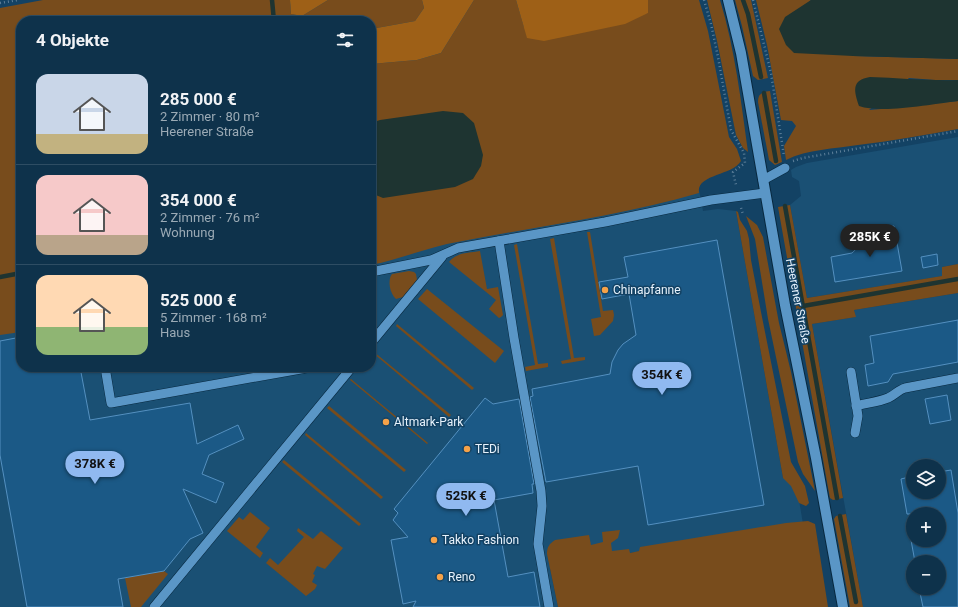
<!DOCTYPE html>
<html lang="de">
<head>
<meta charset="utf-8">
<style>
  :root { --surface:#0e324b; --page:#173a52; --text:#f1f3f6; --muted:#9baab5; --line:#2e4d63; --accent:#90b9f0 }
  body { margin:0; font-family:Roboto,sans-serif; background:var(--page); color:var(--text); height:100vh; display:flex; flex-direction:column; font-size:15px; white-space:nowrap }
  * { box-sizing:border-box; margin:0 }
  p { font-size:13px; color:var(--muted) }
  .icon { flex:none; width:22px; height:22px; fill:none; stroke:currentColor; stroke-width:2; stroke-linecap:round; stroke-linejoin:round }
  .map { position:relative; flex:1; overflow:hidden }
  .sheet { position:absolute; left:16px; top:16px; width:360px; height:356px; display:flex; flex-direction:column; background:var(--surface); border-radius:16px; box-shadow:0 1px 3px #0004,0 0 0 1px var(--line) }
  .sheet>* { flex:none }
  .tools { position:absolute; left:906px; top:459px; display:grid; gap:8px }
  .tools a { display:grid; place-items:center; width:40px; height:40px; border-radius:50%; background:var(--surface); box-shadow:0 1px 3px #0004,0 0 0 1px var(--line); font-size:20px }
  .price { position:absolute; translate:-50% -34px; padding:0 9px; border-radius:14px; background:var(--accent); color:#111; font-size:13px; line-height:26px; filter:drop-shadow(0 1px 2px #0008) }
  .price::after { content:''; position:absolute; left:50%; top:24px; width:12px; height:9px; margin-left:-6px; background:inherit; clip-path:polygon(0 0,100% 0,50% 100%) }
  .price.on { background:#222; color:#fff }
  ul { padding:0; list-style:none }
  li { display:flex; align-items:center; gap:12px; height:100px; padding:0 20px }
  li+li { border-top:1px solid var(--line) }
  li span { display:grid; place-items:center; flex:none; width:112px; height:80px; border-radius:12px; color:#555 }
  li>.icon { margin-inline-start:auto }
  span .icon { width:48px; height:48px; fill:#fffc; stroke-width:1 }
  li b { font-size:17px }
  h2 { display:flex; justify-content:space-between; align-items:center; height:48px; padding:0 20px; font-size:17px }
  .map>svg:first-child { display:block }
</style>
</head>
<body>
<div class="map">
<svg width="958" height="607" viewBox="0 0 958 607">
  <rect width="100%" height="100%" fill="#134264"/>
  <g fill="#1a5074" fill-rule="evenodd">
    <polygon points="958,137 958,264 942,267 943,276 807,298 790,205 801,196 799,181 792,177 791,170 796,167 807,163"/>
    <polygon points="699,190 703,211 718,209 736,211 783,478 795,476 803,524 558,565 550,569 558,607 0,607 0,323 21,319 21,367 371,367 371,252"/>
    <path d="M 958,293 L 958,607 L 863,607 L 812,324 L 855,317 L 854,310 ZM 913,466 L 939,466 L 939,492 L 913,492 ZM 913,514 L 939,514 L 939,540 L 913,540 ZM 913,562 L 939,562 L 939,588 L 913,588 Z"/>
  </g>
  <g fill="#784c1c">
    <polygon points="43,0 290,0 291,14 302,16 328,0 422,0 424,8 415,21 371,29 371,21 21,21 21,332 0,335 0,8"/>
    <path d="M 474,0 L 516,0 L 524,27 L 648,13 L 648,0 L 699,0 L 708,31 L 729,137 L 737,149 L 741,161 C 732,176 696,174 699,193 C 617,217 531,227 447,244 C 421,250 397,260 371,265 L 371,64 L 417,60 L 441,53 Z"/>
    <path d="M 707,0 L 720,0 C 735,49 741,101 748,152 L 743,148 L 736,135 L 717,41 Z"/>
    <polygon points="735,0 751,0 768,78 758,80 753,76 742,26"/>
    <path d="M 756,0 L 811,0 L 806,5 L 853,56 L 958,59 L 958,80 L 935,80 L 909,78 L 869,110 L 904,107 L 958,101 L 958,129 C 925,135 891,141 858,145 C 834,149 808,149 786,160 L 784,146 L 796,126 L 792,121 L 781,120 L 767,45 Z"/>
    <path d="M 770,91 L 782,162 L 775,165 L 769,160 L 758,102 C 758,93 763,92 770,91 Z"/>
    <polygon points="790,205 807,298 942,276 942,267 958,264 958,293 854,310 856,317 812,324 843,498 833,500 830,498 829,493 778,207"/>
    <polygon points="736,211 738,212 740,220 747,231 749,239 751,260 761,312 791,462 805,486 809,503 806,506 799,503 791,486 783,478"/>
    <polygon points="746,216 757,225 763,237 779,323 791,372 815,491 803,474 798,462 768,319 755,239"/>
    <polygon points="587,232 590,232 603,311 613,310 614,315 613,321 600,335 594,336 591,319 601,317"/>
    <polygon points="554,238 574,358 585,357 585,360 562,364 561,361 571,359 550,239"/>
    <polygon points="517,244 538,364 548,363 548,367 526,371 525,367 535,365 514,245"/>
    <path d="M 480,251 L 487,289 L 498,287 L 503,315 L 501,317 L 499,318 L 489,309 L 496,300 L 449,262 C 457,252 469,253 480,251 Z"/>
    <path d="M 409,271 L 414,272 L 416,274 L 417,280 L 403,297 L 396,299 C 390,294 387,280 392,274 Z"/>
    <polygon points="427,289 504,351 495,363 418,299"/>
    <polygon points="397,324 474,388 472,390 396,326"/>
    <polygon points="374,352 451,415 449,417 373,353"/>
    <polygon points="351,379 428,443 427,444 350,380"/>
    <polygon points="329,406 406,470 404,472 327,408"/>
    <polygon points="306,433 383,497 381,499 305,435"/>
    <polygon points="284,460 361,524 359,526 282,462"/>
    <polygon points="250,512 270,528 256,547 263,553 260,558 227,531 239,517 243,520"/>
    <polygon points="846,514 863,607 850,607 834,519 836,516"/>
    <path d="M 808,521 L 815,524 L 828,607 L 558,607 L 547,554 C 547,547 549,544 555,540 L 589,535 L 591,545 L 603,542 L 602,532 L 620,530 L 618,538 L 611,543 L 612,551 L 629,549 L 630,553 L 639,551 L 640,547 L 786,523 Z"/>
    <polygon points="298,528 313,539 321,531 343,548 325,569 317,566 313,574 315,575 312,582 317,585 315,589 306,596 266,563 270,558 278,565 304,537 297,531"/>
    <polygon points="164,571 168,574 141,607 131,607 125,578"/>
  </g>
  <g fill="#9e6017">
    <polygon points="290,0 328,0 302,16 291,14"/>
    <polygon points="422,0 474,0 441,53 417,60 371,64 371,29 415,21 424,8"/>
    <polygon points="516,0 648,0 648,13 625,24 544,41 527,38"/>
  </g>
  <g fill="#1e3431">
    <polygon points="811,0 958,0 958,59 853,56 794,53 786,45 779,29 785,17"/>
    <path d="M 870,77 C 899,78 929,81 958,80 L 958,101 C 932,104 882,114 859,106 C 854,91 851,80 870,77 Z"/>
    <polygon points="443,111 463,113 474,123 483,155 481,166 473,179 455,187 383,198 371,193 371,123 380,120"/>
  </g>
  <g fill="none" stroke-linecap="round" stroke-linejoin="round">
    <g stroke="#1e3431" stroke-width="4.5">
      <polyline points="272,0 274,21"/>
      <polyline points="743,0 748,14 761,77"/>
      <polyline points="764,93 776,161"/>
      <polyline points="785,206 837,498"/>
      <polyline points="0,277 21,273"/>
      <polyline points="803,306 958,279"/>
      <polyline points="840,516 856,602"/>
    </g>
  </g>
  <g fill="#1b5986" stroke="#5490c0">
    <polygon points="894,226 902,271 835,282 831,257 852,253 877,229"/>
    <polygon points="717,240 764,505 648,525 638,466 546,482 530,397 533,396 532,389 610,374 612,362 618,350 623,344 636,335 629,294 602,299 599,282 628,277 624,257"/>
    <polygon points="937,254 938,265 923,268 921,257"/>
    <polygon points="958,320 958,362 893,374 888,382 868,386 865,365 874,363 870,336"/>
    <polygon points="21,337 21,367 80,367 90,420 190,403 197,444 238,425 244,439 209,455 202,474 224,483 216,503 183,489 203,533 190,539 164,571 118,579 123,607 27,607 0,455 0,341"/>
    <polygon points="947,395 951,420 930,424 925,399"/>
    <polygon points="485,398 493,404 519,399 534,484 532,484 533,493 494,500 508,577 534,572 540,607 413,607 416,601 403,604 391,540 408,537 393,520 398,513 394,509"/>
    <polygon points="951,470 958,513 958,607 923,607 919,588 939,588 939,562 915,562 911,540 939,540 939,514 907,514 901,479 913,476 913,492 939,492 939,472"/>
  </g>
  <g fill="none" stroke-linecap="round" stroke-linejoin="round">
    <g stroke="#07283f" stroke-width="10">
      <g id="lane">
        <polyline points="763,180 785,168"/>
        <polyline points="499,241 514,338 541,491 542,506 538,544 549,607"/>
        <polyline points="371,272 431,260 458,248 605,222 711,200 765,193"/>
        <polyline points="371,343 442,257"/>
        <polyline points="105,367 111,403 312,367"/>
        <polyline points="851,372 858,416 855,433"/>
        <path d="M 856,406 C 867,403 878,402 888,398 C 895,395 898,390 905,388 L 958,378"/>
        <polyline points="154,607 352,367"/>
      </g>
    </g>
    <g stroke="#07283f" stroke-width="12">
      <polyline id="secondary" points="728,0 741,53 785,305 816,458 843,607"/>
    </g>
    <g stroke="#5d7f99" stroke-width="2.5" stroke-dasharray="1 3" stroke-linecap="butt">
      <polyline points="704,0 711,24 718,57 731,130 744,153 745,163 733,172 736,185"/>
      <polyline points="753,0 771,73 784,156"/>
      <polyline points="0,3 18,0"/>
      <polyline points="793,161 803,158 958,131"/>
      <polyline points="741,208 743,214"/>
    </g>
    <use href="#lane" stroke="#5a96c6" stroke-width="9"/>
    <use href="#secondary" stroke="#5a96c6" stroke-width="10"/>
  </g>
  <g fill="#f6a248" stroke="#134264" stroke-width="1.5">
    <circle cx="605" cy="290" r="4"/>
    <circle cx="386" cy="422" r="4"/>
    <circle cx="467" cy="449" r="4"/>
    <circle cx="434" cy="540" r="4"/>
    <circle cx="440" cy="577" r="4"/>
  </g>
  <g text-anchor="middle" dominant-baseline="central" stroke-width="3" stroke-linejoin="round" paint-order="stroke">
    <g font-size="12" fill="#e6f2fc" stroke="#134264" text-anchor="start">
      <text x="613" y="290">Chinapfanne</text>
      <text x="394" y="422">Altmark-Park</text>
      <text x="475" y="449">TEDi</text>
      <text x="442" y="540">Takko Fashion</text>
      <text x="448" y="577">Reno</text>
    </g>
    <g font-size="12" fill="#e6f2fc" stroke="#134264">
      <text transform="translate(798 301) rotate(79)">Heerener Straße</text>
    </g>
  </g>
</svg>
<div class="tools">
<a><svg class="icon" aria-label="layers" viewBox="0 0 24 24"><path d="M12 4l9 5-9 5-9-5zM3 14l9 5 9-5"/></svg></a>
<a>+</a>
<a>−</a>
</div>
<b class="price on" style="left:870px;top:258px">285K €</b>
<b class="price" style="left:662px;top:396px">354K €</b>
<b class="price" style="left:95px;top:485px">378K €</b>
<b class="price" style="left:466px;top:517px">525K €</b>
<section class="sheet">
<h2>4 Objekte<svg class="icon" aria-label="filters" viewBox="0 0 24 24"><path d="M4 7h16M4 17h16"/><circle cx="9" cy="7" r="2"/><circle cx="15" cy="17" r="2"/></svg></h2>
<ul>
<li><span style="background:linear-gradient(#c9d6e8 75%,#c2b280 0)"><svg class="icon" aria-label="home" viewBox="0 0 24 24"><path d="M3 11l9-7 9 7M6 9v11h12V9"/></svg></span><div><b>285 000 €</b><p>2 Zimmer · 80 m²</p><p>Heerener Straße</p></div></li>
<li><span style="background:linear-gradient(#f6c9c9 75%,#b9a48a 0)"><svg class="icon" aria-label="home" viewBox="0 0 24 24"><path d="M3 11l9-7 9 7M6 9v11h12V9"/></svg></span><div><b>354 000 €</b><p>2 Zimmer · 76 m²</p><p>Wohnung</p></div></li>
<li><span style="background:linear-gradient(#ffd9b3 65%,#8fb573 0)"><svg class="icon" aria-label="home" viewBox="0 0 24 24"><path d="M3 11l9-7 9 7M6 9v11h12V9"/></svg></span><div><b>525 000 €</b><p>5 Zimmer · 168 m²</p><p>Haus</p></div></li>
</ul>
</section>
</div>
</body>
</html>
